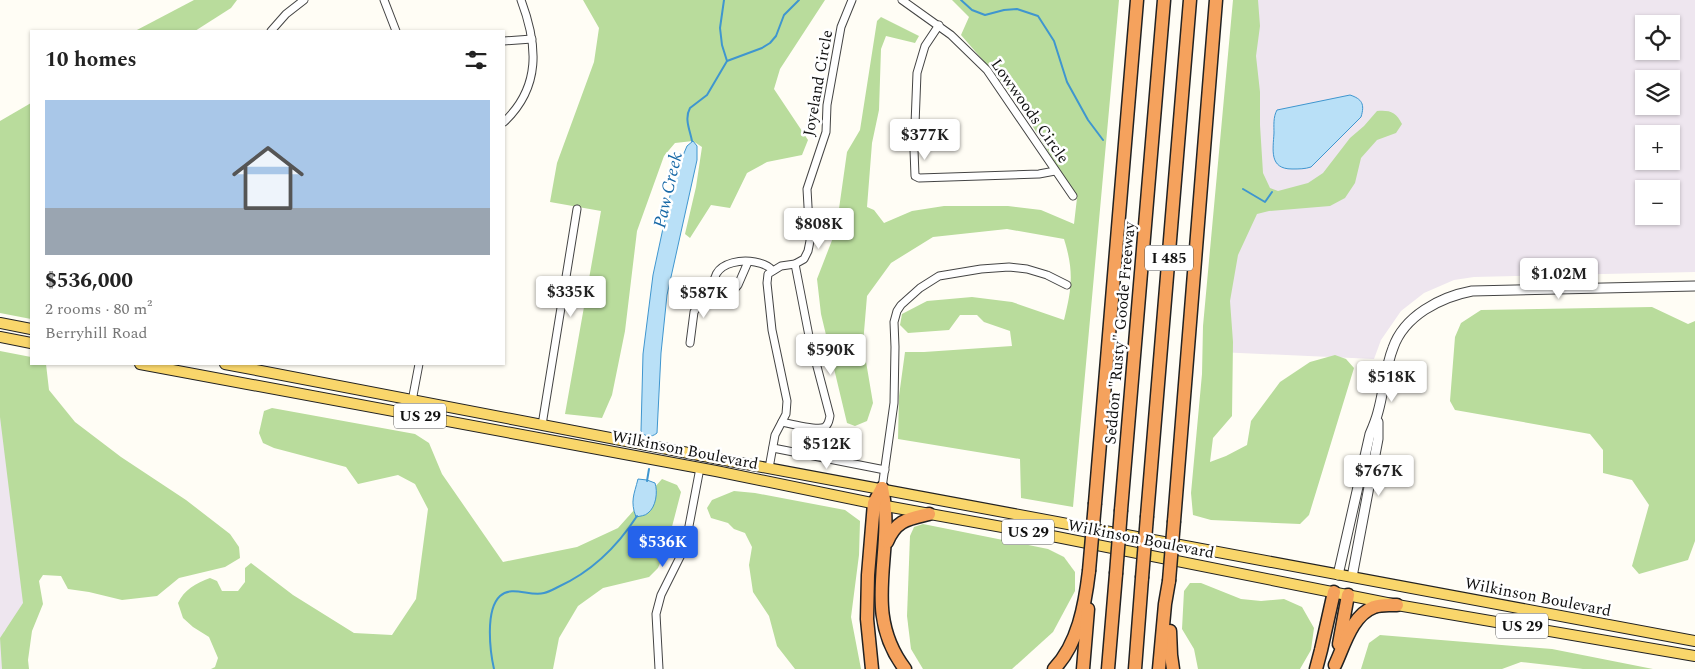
<!DOCTYPE html>
<html lang="en">
<head>
<meta charset="utf-8">
<style>
  :root { --surface:#fff; --page:#f2f2f2; --text:#222; --muted:#767676; --line:#e0e0e0; --accent:#2563eb }
  body { margin:0; font-family:Spectral,serif; background:var(--page); color:var(--text); height:100vh; display:flex; flex-direction:column; font-size:19px; white-space:nowrap }
  * { box-sizing:border-box; margin:0 }
  p { font-size:16px; color:var(--muted) }
  .icon { flex:none; width:28px; height:28px; fill:none; stroke:currentColor; stroke-width:2; stroke-linecap:round; stroke-linejoin:round }
  .map { position:relative; flex:1; overflow:hidden }
  .sheet { position:absolute; left:30px; top:30px; width:475px; height:335px; display:flex; flex-direction:column; background:var(--surface); border-radius:0px; box-shadow:0 1px 4px #0004 }
  .sheet>* { flex:none }
  .controls { position:absolute; left:1635px; top:15px; display:grid; gap:10px }
  .controls a { display:grid; place-items:center; width:45px; height:45px; border-radius:0px; background:var(--surface); box-shadow:0 1px 4px #0004; font-size:25px }
  .price { position:absolute; translate:-50% -42px; padding:0 11px; border-radius:5px; background:#fff; color:#222; font-size:16px; line-height:32px; filter:drop-shadow(0 1px 2px #0008) }
  .price::after { content:''; position:absolute; left:50%; top:30px; width:15px; height:11px; margin-left:-8px; background:inherit; clip-path:polygon(0 0,100% 0,50% 100%) }
  .price.selected { background:var(--accent); color:#fff }
  ul { padding:0; list-style:none }
  li { display:grid; align-content:center; gap:10px; height:265px; padding:0 15px }
  li+li { border-top:1px solid var(--line) }
  li span { display:grid; place-items:center; height:155px; border-radius:0px; color:#555 }
  li>.icon { margin-inline-start:auto }
  span .icon { width:90px; height:90px; fill:#fffc; stroke-width:1 }
  li b { font-size:21px }
  h2 { display:flex; justify-content:space-between; align-items:center; height:60px; padding:0 15px; font-size:21px }
  .map>svg:first-child { display:block }
</style>
</head>
<body>
<div class="map">
<svg width="1695" height="669" viewBox="0 0 1695 669">
  <rect width="100%" height="100%" fill="#fffdf5"/>
  <g fill="#eee6ef" fill-rule="evenodd">
    <path d="M 1252,0 L 1695,0 L 1695,272 L 1474,277 L 1454,280 L 1424,293 L 1401,311 L 1381,340 L 1374,359 L 1218,352 ZM 1644,24 L 1671,24 L 1671,51 L 1644,51 ZM 1644,79 L 1671,79 L 1671,106 L 1644,106 ZM 1644,134 L 1671,134 L 1671,161 L 1644,161 ZM 1644,189 L 1671,189 L 1671,216 L 1644,216 Z"/>
    <polygon points="0,397 31,608 4,631 9,669 0,669"/>
  </g>
  <g fill="#b9dc9c">
    <polygon points="194,0 237,0 231,8 195,31 135,31"/>
    <polygon points="583,0 825,0 780,69 774,89 808,140 802,155 767,162 747,173 730,208 711,205 690,238 685,234 696,187 702,147 693,141 675,143 664,156 637,231 625,331 612,395 602,418 565,414 601,211 550,202 557,163 594,62 599,28"/>
    <path d="M 952,0 L 1119,0 L 1073,507 L 1021,498 L 1020,459 L 898,439 L 899,396 L 905,352 L 924,352 L 1012,346 L 1010,331 L 984,322 L 977,315 L 960,315 L 949,330 L 908,333 L 900,325 L 902,314 L 927,301 L 972,297 L 1012,302 L 1064,320 C 1072,288 1074,271 1064,239 L 1007,229 L 933,237 L 891,263 L 867,296 L 863,344 L 873,403 L 867,421 L 855,426 L 847,423 L 821,314 L 817,279 L 836,230 L 847,152 L 860,130 L 877,21 L 881,17 L 919,36 L 915,43 L 886,36 L 881,49 L 879,110 L 872,143 L 867,207 L 874,210 L 884,223 L 912,211 L 944,206 L 1008,206 L 1041,210 L 1074,224 L 1077,198 L 1014,96 L 961,35 L 969,17 Z"/>
    <path d="M 1233,0 L 1258,0 L 1260,26 L 1256,56 L 1260,92 L 1260,125 L 1263,173 L 1270,188 L 1278,191 L 1308,183 L 1323,173 L 1350,138 L 1364,126 L 1377,111 C 1390,110 1396,112 1402,124 L 1396,133 L 1377,140 L 1361,158 L 1355,183 L 1345,198 L 1330,206 L 1269,211 L 1257,214 L 1238,255 L 1230,301 L 1233,342 L 1232,416 L 1213,438 L 1210,462 L 1226,456 L 1247,445 L 1251,421 L 1280,382 L 1310,362 L 1335,355 L 1346,359 L 1354,368 L 1309,515 L 1300,524 L 1211,520 L 1193,515 L 1191,493 L 1202,374 L 1203,326 Z"/>
    <polygon points="31,103 31,319 0,313 0,121"/>
    <polygon points="1652,307 1688,324 1695,321 1695,541 1688,560 1639,574 1632,566 1649,505 1632,480 1603,473 1603,450 1590,434 1455,410 1450,401 1455,337 1461,323 1481,310"/>
    <polygon points="0,351 31,357 31,364 46,364 49,390 75,422 121,457 186,500 230,534 239,547 240,558 225,567 179,578 157,596 122,600 89,592 68,589 61,576 43,575 39,581 43,604 32,631 28,660 29,669 2,669 0,638 23,603 0,417"/>
    <path d="M 272,408 L 415,434 L 429,443 L 442,474 L 503,562 L 577,547 L 618,528 L 662,479 L 677,485 L 681,492 L 667,546 L 658,568 L 649,577 L 603,588 L 578,606 L 559,638 L 553,669 L 211,669 L 215,667 L 218,658 L 209,637 L 193,627 L 183,618 L 178,603 C 184,590 196,583 210,578 L 217,581 L 222,591 L 238,591 L 245,582 L 245,568 L 251,563 L 293,595 L 354,633 L 392,635 L 416,599 L 428,509 L 415,484 L 398,475 L 358,484 L 346,467 L 274,448 L 263,443 L 259,433 L 264,411 Z"/>
    <polygon points="734,491 755,493 845,510 860,521 859,555 851,617 861,669 795,669 777,646 769,616 753,592 749,565 752,547 745,533 734,529 728,523 711,518 707,508 712,500"/>
    <polygon points="923,524 1048,549 1064,557 1075,572 1075,591 1053,632 1012,669 923,669 911,649 907,616 910,536 914,527"/>
    <polygon points="1190,583 1201,583 1241,599 1261,601 1284,599 1302,607 1314,628 1311,650 1300,669 1198,669 1194,649 1182,629 1184,591"/>
    <polygon points="1380,635 1552,649 1653,669 1583,669 1521,662 1502,669 1361,669 1369,643"/>
  </g>
  <g fill="#b9e0f7" stroke="#3f96cf">
    <path d="M 1350,95 C 1362,99 1365,104 1361,117 L 1311,167 C 1305,169 1299,169 1292,169 C 1269,169 1273,150 1274,133 C 1274,126 1273,117 1277,110 Z"/>
    <path d="M 693,141 L 697,146 L 697,160 L 667,295 L 661,353 L 657,433 C 651,438 645,437 641,431 L 643,354 L 653,275 L 674,177 L 687,146 Z"/>
    <path d="M 638,479 L 647,480 L 655,483 C 658,492 656,507 648,513 C 645,516 640,516 636,517 C 630,501 634,495 638,479 Z"/>
  </g>
  <g fill="none" stroke-linecap="round" stroke-linejoin="round">
    <g stroke="#3f96cf" stroke-width="2">
      <polyline points="724,0 720,28 722,45 727,61"/>
      <polyline points="961,0 972,10 985,15 1004,10 1017,9 1038,16 1054,41 1067,82 1088,120 1103,140"/>
      <path d="M 692,141 C 690,130 684,119 690,108 L 707,95 L 727,61 L 762,48 L 770,43 L 776,36 L 784,15 L 799,0"/>
      <polyline points="1243,189 1265,202 1272,192"/>
      <polyline points="647,481 649,469"/>
      <path d="M 494,669 C 490,651 485,610 500,596 C 512,585 530,597 544,593 C 549,592 554,589 558,587 C 591,572 617,547 637,516"/>
    </g>
    <g stroke="#444" stroke-width="9">
      <g id="minor">
        <polyline points="384,0 396,31"/>
        <polyline points="902,0 951,35 987,70 1073,196"/>
        <polyline points="939,25 925,46 917,73 914,150 915,176 919,178 1039,174 1055,171"/>
        <polyline points="271,31 286,14 304,0"/>
        <polyline points="504,41 532,39"/>
        <path d="M 504,122 C 541,87 538,45 521,0"/>
        <path d="M 718,296 C 699,258 758,254 772,270"/>
        <polyline points="690,343 694,312 698,306 718,296 725,296 732,292 738,285 748,262"/>
        <polyline points="412,401 419,364"/>
        <path d="M 782,422 C 791,424 818,431 825,427 C 829,424 829,420 830,416 L 809,336 L 795,264"/>
        <polyline points="542,425 577,209"/>
        <polyline points="773,448 885,470"/>
        <polyline points="769,468 775,435 786,414 787,401 772,330 767,283 768,274 781,266 795,264 804,259 808,251 810,241 807,189 826,132 827,105 841,27 852,0"/>
        <polyline points="882,488 894,403 895,347 894,322 897,311 901,305 920,288 939,276 981,269 1009,267 1027,269 1047,275 1067,285"/>
        <polyline points="659,669 656,614 661,595 685,547 700,468"/>
      </g>
    </g>
    <g stroke="#444" stroke-width="11">
      <g id="tertiary">
        <path d="M 1338,575 L 1370,434 C 1373,427 1376,420 1378,412 C 1384,391 1385,368 1393,348 C 1404,316 1440,297 1472,291 L 1695,286"/>
        <polyline points="1352,577 1378,439 1378,422"/>
      </g>
    </g>
    <g stroke="#222" stroke-width="12">
      <g id="primary">
        <polyline points="0,323 31,329"/>
        <polyline points="0,337 31,343"/>
        <polyline points="140,364 716,471 886,506 1057,537 1397,605 1695,656"/>
        <polyline points="225,364 730,461 1695,641"/>
      </g>
    </g>
    <g stroke="#222" stroke-width="15">
      <g id="motorway">
        <path d="M 882,488 C 896,552 860,610 905,669"/>
        <polyline points="1095,503 1137,0"/>
        <polyline points="1121,510 1164,0"/>
        <polyline points="1147,516 1190,0"/>
        <polyline points="1174,521 1216,0"/>
        <path d="M 887,542 C 896,520 908,519 929,514"/>
        <polyline points="1170,631 1171,655 1173,669"/>
        <polyline points="1339,644 1348,595"/>
        <path d="M 1335,665 C 1344,646 1352,615 1374,607 C 1381,604 1389,605 1397,605"/>
        <polyline points="872,669 867,619 868,575 874,503 882,488"/>
        <path d="M 1054,669 C 1078,644 1085,605 1089,571"/>
        <polyline points="1083,669 1088,609"/>
        <polyline points="1108,669 1116,574"/>
        <polyline points="1135,669 1142,578"/>
        <polyline points="1159,669 1165,604 1169,581"/>
        <polyline points="1316,669 1321,650 1334,592"/>
      </g>
    </g>
    <use href="#minor" stroke="#fff" stroke-width="7"/>
    <use href="#tertiary" stroke="#fff" stroke-width="9"/>
    <use href="#primary" stroke="#f9d66b" stroke-width="10"/>
    <use href="#motorway" stroke="#f5a25d" stroke-width="12"/>
    <g stroke="#222" stroke-width="15" stroke-linecap="butt">
      <g id="motorway-bridge">
        <polyline points="1089,571 1095,503"/>
        <polyline points="1116,574 1121,510"/>
        <polyline points="1142,578 1147,516"/>
        <polyline points="1169,581 1174,521"/>
      </g>
    </g>
    <use href="#motorway-bridge" stroke="#f5a25d" stroke-width="12"/>
  </g>
  <g text-anchor="middle" dominant-baseline="central" stroke-width="5" stroke-linejoin="round" paint-order="stroke">
    <g fill="#fff" stroke="#585858" stroke-width="1">
      <rect x="1145" y="245.5" width="48" height="25" rx="4"/>
      <rect x="394" y="403.5" width="52" height="25" rx="4"/>
      <rect x="1002" y="519.5" width="52" height="25" rx="4"/>
      <rect x="1496" y="613.5" width="52" height="25" rx="4"/>
    </g>
    <g font-size="15" font-weight="bold" fill="#111">
      <text x="1169" y="258">I 485</text>
      <text x="420" y="416">US 29</text>
      <text x="1028" y="532">US 29</text>
      <text x="1522" y="626">US 29</text>
    </g>
    <g font-size="16" fill="#111" stroke="#fff">
      <text transform="translate(818 83) rotate(-80)">Joyeland Circle</text>
      <text transform="translate(1030 111) rotate(55)">Lowwoods Circle</text>
      <text transform="translate(1120 333) rotate(-85)">Seddon "Rusty" Goode Freeway</text>
      <text transform="translate(685 450) rotate(11)">Wilkinson Boulevard</text>
      <text transform="translate(1141 539) rotate(11)">Wilkinson Boulevard</text>
      <text transform="translate(1538 597) rotate(11)">Wilkinson Boulevard</text>
    </g>
    <g font-size="18" font-style="italic" fill="#1768a6" stroke="#fff">
      <text transform="translate(668 190) rotate(-77)">Paw Creek</text>
    </g>
  </g>
</svg>
<div class="controls">
<a><svg class="icon" aria-label="locate" viewBox="0 0 24 24"><circle cx="12" cy="12" r="6"/><path d="M12 2v4M12 18v4M2 12h4M18 12h4"/></svg></a>
<a><svg class="icon" aria-label="layers" viewBox="0 0 24 24"><path d="M12 4l9 5-9 5-9-5zM3 14l9 5 9-5"/></svg></a>
<a>+</a>
<a>−</a>
</div>
<b class="price" style="left:925px;top:161px">$377K</b>
<b class="price" style="left:819px;top:250px">$808K</b>
<b class="price" style="left:1559px;top:300px">$1.02M</b>
<b class="price" style="left:571px;top:318px">$335K</b>
<b class="price" style="left:704px;top:319px">$587K</b>
<b class="price" style="left:831px;top:376px">$590K</b>
<b class="price" style="left:1392px;top:403px">$518K</b>
<b class="price" style="left:827px;top:470px">$512K</b>
<b class="price" style="left:1379px;top:497px">$767K</b>
<b class="price selected" style="left:663px;top:568px">$536K</b>
<section class="sheet">
<h2>10 homes<svg class="icon" aria-label="filters" viewBox="0 0 24 24"><path d="M4 7h16M4 17h16"/><circle cx="9" cy="7" r="2"/><circle cx="15" cy="17" r="2"/></svg></h2>
<ul>
<li><span style="background:linear-gradient(#a9c7e8 70%,#9aa5b1 0)"><svg class="icon" aria-label="home" viewBox="0 0 24 24"><path d="M3 11l9-7 9 7M6 9v11h12V9"/></svg></span><div><b>$536,000</b><p>2 rooms · 80 m²</p><p>Berryhill Road</p></div></li>
</ul>
</section>
</div>
</body>
</html>
